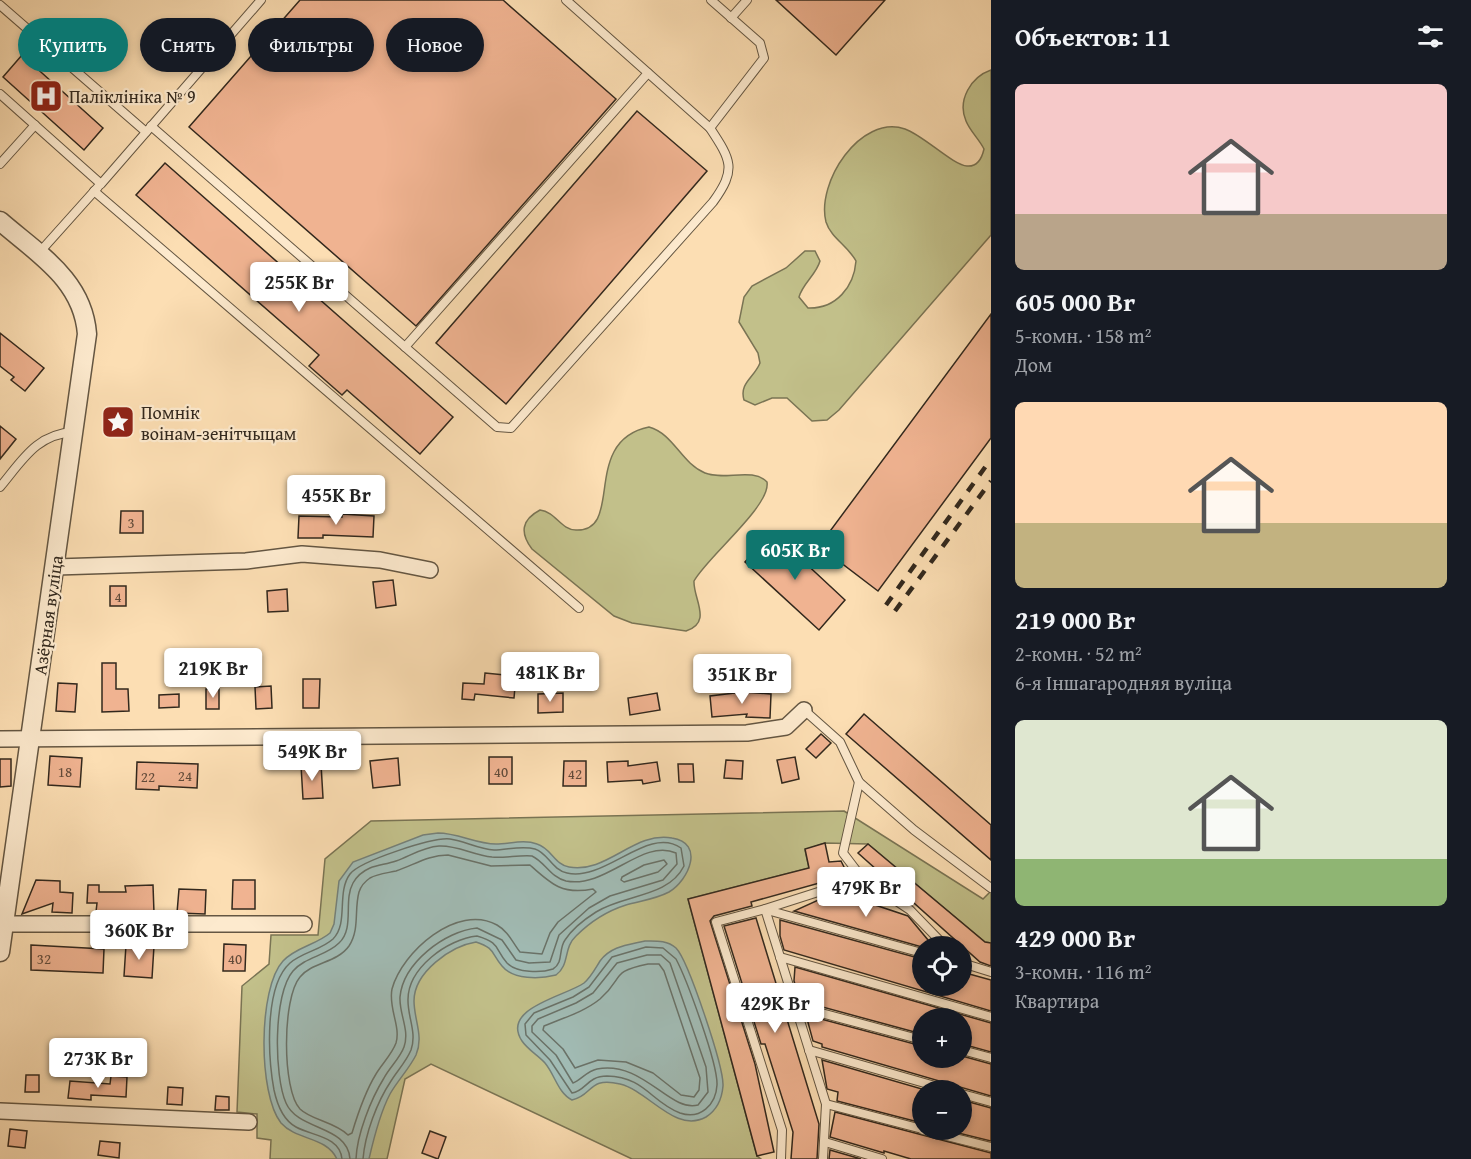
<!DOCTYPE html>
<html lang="ru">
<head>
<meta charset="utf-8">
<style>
  :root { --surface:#171b24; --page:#20242c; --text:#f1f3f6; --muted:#9ea1a6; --accent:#0f766e }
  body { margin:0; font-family:"Gentium Book Plus",serif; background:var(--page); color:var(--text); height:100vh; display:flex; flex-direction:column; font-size:22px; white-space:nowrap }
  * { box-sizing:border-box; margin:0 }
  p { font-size:20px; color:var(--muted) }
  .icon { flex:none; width:33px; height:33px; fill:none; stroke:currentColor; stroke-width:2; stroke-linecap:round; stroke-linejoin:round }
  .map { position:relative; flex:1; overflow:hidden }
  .details { display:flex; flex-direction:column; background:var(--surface); width:480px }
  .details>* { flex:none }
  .top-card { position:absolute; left:18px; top:18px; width:570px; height:54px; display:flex; gap:12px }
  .controls { position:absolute; left:912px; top:936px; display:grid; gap:12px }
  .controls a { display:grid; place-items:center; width:60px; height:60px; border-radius:50%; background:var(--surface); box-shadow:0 3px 9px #0003; font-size:30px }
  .price { position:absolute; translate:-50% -51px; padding:0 14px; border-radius:6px; background:#fff; color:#222; font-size:20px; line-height:39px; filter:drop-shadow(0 2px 3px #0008) }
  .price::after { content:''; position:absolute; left:50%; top:36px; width:18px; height:14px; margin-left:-9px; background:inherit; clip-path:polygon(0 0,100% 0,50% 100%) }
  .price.selected { background:var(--accent); color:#fff }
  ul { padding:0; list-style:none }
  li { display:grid; align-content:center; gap:12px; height:318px; padding:0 24px }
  li span { display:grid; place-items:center; height:186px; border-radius:9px; color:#555 }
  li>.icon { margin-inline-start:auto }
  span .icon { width:108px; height:108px; fill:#fffc; stroke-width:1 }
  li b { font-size:26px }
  h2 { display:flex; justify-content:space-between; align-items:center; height:72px; padding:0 24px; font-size:26px }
  .tag { padding:0 21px; border-radius:27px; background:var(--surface); box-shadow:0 3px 9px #0003; font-size:21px; line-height:54px }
  .tag.selected { background:var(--accent); color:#fff }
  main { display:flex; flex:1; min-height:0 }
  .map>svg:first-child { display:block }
</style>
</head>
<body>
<main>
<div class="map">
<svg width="991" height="1159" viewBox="0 0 991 1159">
  <rect width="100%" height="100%" fill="#fcdeb3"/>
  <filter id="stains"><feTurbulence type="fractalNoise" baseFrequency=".00333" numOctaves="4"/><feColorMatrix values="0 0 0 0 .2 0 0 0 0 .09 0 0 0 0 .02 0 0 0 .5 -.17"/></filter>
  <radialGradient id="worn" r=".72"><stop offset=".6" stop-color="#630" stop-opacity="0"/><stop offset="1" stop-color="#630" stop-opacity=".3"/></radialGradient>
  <g fill="#c2c08a" stroke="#7a7454" stroke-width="1.5">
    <path d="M 991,70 L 991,235 L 839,410 L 827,420 L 812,421 L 787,398 L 772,398 L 755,405 L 744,400 C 739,383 754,378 760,363 L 758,353 L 739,322 L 744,297 L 752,286 L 786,268 L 805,251 L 815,251 L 820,261 C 816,275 803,283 799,297 L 808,308 C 836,309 854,287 856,261 C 848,246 831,238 826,222 C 816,183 860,114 905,129 C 923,135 954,166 967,166 C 978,167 982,158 984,149 C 979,139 970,131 966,121 C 957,100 971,77 991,70 Z"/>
    <path d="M 649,427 C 674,434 681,463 705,473 C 724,481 753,467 767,482 C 771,506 707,557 694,581 C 693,599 713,622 686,631 L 632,623 L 614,616 L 532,549 C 520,533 521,520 540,510 C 556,512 561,530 576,530 C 625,532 580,441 649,427 Z"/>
    <polygon points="844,811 983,899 991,891 991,943 985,942 868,844 825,843 805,850 809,868 688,899 757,1156 761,1159 632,1159 431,1064 405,1079 387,1159 270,1159 271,1140 257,1138 257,1114 237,1112 242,986 269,964 271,935 318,935 325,859 371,821"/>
  </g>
  <g fill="#a1bbb4" stroke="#758078" stroke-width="1.5">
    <path d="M 438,833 C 458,833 476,844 496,844 C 509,844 524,839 537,844 C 551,848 555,865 569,867 C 607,874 634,831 672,838 C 705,843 689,880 669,892 C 656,899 640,901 626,905 C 607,911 589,923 576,936 C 563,948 570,965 556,975 C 540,979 513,980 502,966 C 491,953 495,948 476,942 C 451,946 414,972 414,1001 C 414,1020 424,1036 416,1055 C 409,1069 398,1080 390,1094 C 380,1113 374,1137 369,1159 L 337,1159 C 326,1136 297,1141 281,1123 C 258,1094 258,988 283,961 C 296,947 316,945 330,933 L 334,924 L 339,881 L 353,862 L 423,835 Z"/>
    <path d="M 645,941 C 656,941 667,940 676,948 C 688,960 724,1067 723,1086 C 722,1098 717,1110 706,1117 C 675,1134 649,1091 620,1084 C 588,1076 593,1096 572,1100 C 558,1093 555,1075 545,1063 C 538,1055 528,1050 522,1041 C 500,1008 566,996 584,983 C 591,977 595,969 600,961 C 611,946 628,945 645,941 Z"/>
  </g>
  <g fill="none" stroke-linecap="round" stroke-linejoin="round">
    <g stroke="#6a7268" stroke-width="1.5">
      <path d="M 448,855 L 491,866 L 530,865 C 551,884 562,895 593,889 L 596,892 L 558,922 L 550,933 L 542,954 L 520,952 C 512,942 509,932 497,925 C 457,903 402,952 392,989 C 388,1008 401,1026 396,1043 C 392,1054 382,1064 376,1074 C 365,1092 358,1113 352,1133 L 348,1135 C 335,1122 311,1120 300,1109 C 282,1090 282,998 300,977 C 312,962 337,963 349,946 C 360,929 354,910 359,892 C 361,886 364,882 370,878 C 377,874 387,873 396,871 C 414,865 428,855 448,855 Z"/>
      <polygon points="664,860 667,864 658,872 624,882 621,880 622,877 644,865"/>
      <path d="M 646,947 L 663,948 L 676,959 C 687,980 718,1064 717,1085 C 716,1105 700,1120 680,1113 C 651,1102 645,1077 607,1076 C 587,1076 586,1091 572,1093 L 550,1060 L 526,1035 L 525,1024 L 534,1013 L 573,997 L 589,987 L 612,957 Z"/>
      <path d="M 647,955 L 661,955 L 670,963 L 706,1067 L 708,1092 L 698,1105 C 670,1113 643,1060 597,1069 C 587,1071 581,1080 573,1083 L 556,1055 L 532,1032 L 532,1026 L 538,1019 L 576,1003 L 593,993 L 617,963 Z"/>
      <path d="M 648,964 L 659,964 L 664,971 L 700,1078 L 699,1090 L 694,1097 L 681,1095 L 653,1073 L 626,1062 L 598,1060 L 575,1068 L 563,1049 L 543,1030 L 544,1026 C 563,1018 584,1012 600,999 C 625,977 609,972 648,964 Z"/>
      <path d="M 342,1159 C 340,1136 312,1136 296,1127 C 283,1120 277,1104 274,1090 C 268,1057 264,986 290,963 C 303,952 321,950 333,939 C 349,923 336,893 350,874 C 360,861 433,837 450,839 C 465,841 478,849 494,850 C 507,850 522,845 535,849 C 548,853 552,870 567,873 C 605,882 648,825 681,848 L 684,866 C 668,898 624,894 596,912 C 585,919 572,929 565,940 C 558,950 564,962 553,969 C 541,973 517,973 507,963 C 494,948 501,943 477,936 C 448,939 407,968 408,1001 C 408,1018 417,1033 411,1050 C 406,1062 397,1071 391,1081 C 377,1102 365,1134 363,1159"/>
      <path d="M 350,1159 C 348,1125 298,1131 286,1103 C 274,1076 273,994 293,971 C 305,957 326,956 339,943 C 355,928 343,901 353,883 C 357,876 363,871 370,868 C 378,865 387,864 396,861 C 410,856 423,847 439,846 C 457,845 473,855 492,857 C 505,858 519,855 532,856 C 545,862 550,877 566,881 C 606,889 642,838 676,853 L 677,864 L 663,880 L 610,896 L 589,908 L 559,935 L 550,962 L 529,963 L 516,960 L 502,940 L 477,928 C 445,931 403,963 400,997 C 399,1014 410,1030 404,1047 C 400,1058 390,1067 384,1078 C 371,1099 357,1134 356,1159"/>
    </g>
  </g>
  <g fill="#f0b391" stroke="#32281d" stroke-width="1.5">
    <polygon points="300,0 503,0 616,99 416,326 189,127"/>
    <polygon points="776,0 885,0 836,55"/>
    <polygon points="22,55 103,128 84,150 3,77"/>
    <polygon points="637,111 707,171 506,404 436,343"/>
    <polygon points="165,163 453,417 420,454 347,390 342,395 309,366 319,355 136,195"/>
    <polygon points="991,314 991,438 878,591 819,546"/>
    <polygon points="0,333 44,368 25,391 11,380 14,377 0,366"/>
    <polygon points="0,426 16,439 0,459"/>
    <polygon points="121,511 143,511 143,533 120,533"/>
    <polygon points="342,514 374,516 373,537 323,535 323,538 298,538 299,516 342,517"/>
    <polygon points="772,532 845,600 819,630 745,562"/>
    <polygon points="393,580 396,605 376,608 373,582"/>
    <rect x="110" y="586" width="16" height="20"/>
    <polygon points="287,589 288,611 268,612 267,591"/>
    <polygon points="102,663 116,663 116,689 128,689 129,711 102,712"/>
    <polygon points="485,673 516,676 514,698 475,694 474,700 462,699 463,683 484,684"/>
    <polygon points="303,679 320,679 319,708 303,708"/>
    <polygon points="58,683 77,684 75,712 56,711"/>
    <polygon points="271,686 272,708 256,709 255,687"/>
    <rect x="206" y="689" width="13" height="20"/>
    <polygon points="743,692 771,694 770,718 746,717 747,714 712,717 710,696"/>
    <polygon points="563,693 563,712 538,713 538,694"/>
    <polygon points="657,693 660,710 630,715 628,698"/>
    <polygon points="179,694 179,707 159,708 159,695"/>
    <polygon points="864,714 991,825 991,860 846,734"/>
    <polygon points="821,734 831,743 816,758 806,749"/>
    <polygon points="50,756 82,758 80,787 48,785"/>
    <rect x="489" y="757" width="23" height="27"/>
    <polygon points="795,757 799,779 782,783 777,760"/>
    <polygon points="398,758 400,785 373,788 370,761"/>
    <polygon points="0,759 11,759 11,786 0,787"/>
    <polygon points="726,760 743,761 742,779 724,778"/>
    <polygon points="564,761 586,761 586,786 563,786"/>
    <polygon points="628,761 628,766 657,762 660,781 643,784 642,780 608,782 607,762"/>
    <polygon points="137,762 198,764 197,788 159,786 159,790 136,789"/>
    <polygon points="321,764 323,798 303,799 301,765"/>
    <polygon points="678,764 693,764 694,782 679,782"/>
    <polygon points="825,843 829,862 841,861 848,875 751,902 752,906 714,916 710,921 755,1064 774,1152 757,1156 688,899 809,868 805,849"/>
    <polygon points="868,844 985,942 991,943 991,966 980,962 858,853"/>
    <polygon points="36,880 60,881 60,892 73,893 72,913 52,912 53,903 22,914"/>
    <polygon points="233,880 255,880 255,909 232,909"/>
    <polygon points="88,885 99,885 99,892 126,892 125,886 153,885 154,913 96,912 97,903 87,903"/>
    <polygon points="179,889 206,890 205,914 177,913"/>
    <polygon points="836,892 908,916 933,946 922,947 794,911"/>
    <polygon points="756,918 819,1124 817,1159 791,1159 793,1132 765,1044 761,1044 724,926"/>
    <polygon points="780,920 922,959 922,986 962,986 962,972 991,980 991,1011 784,950 780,936"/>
    <polygon points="224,944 246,945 245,971 223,971"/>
    <polygon points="31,945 104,949 103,973 31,970"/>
    <polygon points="126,945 154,946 152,978 124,976"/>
    <polygon points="795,967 991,1023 991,1052 962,1044 962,1018 922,1018 922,1034 804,1002 803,998 799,997 794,981"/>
    <polygon points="806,1015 922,1046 922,1058 962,1056 991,1064 991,1096 822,1047 822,1044 813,1041"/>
    <polygon points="822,1060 922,1089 922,1123 837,1101 838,1092 827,1089"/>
    <polygon points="26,1075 39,1075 39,1092 25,1092"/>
    <polygon points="111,1076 127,1077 126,1097 91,1095 91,1100 68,1098 70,1081 110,1084"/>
    <polygon points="168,1087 183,1088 182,1105 167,1104"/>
    <polygon points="216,1096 229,1097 229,1110 215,1110"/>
    <polygon points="962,1100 991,1108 991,1141 946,1130 962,1130"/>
    <polygon points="835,1112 991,1153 991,1159 911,1159 884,1151 884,1153 830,1137"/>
    <polygon points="10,1129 27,1131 25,1148 8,1146"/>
    <polygon points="430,1131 446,1137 438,1159 422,1153"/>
    <polygon points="100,1141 120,1143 119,1158 98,1155"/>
    <polygon points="830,1150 861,1159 829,1159"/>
  </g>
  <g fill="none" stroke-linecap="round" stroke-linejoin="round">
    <g stroke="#645642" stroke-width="10">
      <g id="service">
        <polyline points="566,0 710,128"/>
        <polyline points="0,5 146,132"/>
        <polyline points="731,18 747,0"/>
        <polyline points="0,94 101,184 261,0"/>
        <path d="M 151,126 L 497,427 L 511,428 L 713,202 C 737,169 731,160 710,128 L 764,58 L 760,43 L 711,0"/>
        <polyline points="0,164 35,125"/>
        <polyline points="94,191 579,608"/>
        <polyline points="38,254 98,187"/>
        <polyline points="405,347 648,73"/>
        <path d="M 0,487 C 22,461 36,434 74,432"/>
        <polyline points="804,710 840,742 859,782 914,830 991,888"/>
        <polyline points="859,782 843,853 862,878 910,910 945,946"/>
        <polyline points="765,909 826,1104 823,1159"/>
        <polyline points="767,910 922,953"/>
        <polyline points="780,957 991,1017"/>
        <polyline points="962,963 991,972"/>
        <polyline points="795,1006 922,1040"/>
        <polyline points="809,1050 949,1090"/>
        <polyline points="962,1050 991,1058"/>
        <polyline points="962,1094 991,1102"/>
        <polyline points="826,1104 922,1129"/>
        <polyline points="923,1130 991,1147"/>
        <polyline points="825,1142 882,1159"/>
        <polyline points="781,1159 782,1130 716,922 765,909 862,878"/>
      </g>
    </g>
    <g stroke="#645642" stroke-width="18">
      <g id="minor">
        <polyline points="56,567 246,561 302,554 380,560 430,570"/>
        <polyline points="0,739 747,733 786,727 804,710"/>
        <polyline points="0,924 304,924"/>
        <polyline points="0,1111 249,1122"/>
      </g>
    </g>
    <g stroke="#645642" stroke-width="21">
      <path id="tertiary" d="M 0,221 C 38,254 83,280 87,334 L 0,952"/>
    </g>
    <use href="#service" stroke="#fdeace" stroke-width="8"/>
    <use href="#minor" stroke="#fdeace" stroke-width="15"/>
    <use href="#tertiary" stroke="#fdeace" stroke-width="18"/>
    <g stroke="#32281d" stroke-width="4.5" stroke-dasharray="10 10" stroke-linecap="butt">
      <polyline points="886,605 991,459"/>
      <polyline points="895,611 991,481"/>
    </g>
  </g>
  <defs>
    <g id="hospital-square" transform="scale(1.725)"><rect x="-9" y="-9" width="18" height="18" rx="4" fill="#8f2418" stroke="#fdeace"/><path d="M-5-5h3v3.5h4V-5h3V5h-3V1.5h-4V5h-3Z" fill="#fff"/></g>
    <g id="sight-square" transform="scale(1.725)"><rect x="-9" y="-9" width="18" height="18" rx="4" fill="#8f2418" stroke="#fdeace"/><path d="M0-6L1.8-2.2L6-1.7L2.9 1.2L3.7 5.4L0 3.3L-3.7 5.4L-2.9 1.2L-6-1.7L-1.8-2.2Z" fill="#fff"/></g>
  </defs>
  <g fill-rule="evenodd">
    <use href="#hospital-square" x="46" y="96"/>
    <use href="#sight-square" x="118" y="422"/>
  </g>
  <g text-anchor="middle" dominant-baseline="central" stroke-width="4.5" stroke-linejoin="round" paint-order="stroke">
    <g font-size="15" fill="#624b3a">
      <text x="131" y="522">3</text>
      <text x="118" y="596">4</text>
      <text x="65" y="771">18</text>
      <text x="501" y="771">40</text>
      <text x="575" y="773">42</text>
      <text x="185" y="775">24</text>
      <text x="148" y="776">22</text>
      <text x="44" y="958">32</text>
      <text x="235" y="958">40</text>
    </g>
    <g font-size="18" fill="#32281d" stroke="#fdeace" text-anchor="start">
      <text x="69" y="96">Паліклініка № 9</text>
      <text x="141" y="412">Помнік<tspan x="141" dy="21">воінам-зенітчыцам</tspan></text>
    </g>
    <g font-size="18" fill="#32281d" stroke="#fdeace">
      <text transform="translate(48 615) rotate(-82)">Азёрная вуліца</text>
    </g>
  </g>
  <rect width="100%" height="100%" filter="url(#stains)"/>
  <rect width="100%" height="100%" fill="url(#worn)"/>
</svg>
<div class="controls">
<a><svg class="icon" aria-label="locate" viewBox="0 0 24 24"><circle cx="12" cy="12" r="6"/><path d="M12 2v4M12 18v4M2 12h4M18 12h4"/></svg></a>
<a>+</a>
<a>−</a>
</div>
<b class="price" style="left:299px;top:313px">255K Br</b>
<b class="price" style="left:336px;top:526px">455K Br</b>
<b class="price selected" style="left:795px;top:581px">605K Br</b>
<b class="price" style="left:213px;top:699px">219K Br</b>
<b class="price" style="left:550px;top:703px">481K Br</b>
<b class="price" style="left:742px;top:705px">351K Br</b>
<b class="price" style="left:312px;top:782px">549K Br</b>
<b class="price" style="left:866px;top:918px">479K Br</b>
<b class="price" style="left:139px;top:961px">360K Br</b>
<b class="price" style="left:775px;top:1034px">429K Br</b>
<b class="price" style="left:98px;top:1089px">273K Br</b>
<div class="top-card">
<a class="tag selected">Купить</a>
<a class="tag">Снять</a>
<a class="tag">Фильтры</a>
<a class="tag">Новое</a>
</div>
</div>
<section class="details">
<h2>Объектов: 11<svg class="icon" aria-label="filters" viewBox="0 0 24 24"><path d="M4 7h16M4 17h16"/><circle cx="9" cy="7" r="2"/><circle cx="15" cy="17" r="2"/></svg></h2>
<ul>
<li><span style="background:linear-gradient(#f6c9c9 70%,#b9a48a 0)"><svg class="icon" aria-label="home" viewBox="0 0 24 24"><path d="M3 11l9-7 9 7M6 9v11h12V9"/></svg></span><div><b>605 000 Br</b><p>5-комн. · 158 m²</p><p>Дом</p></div></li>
<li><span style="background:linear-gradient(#ffd9b3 65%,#c2b280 0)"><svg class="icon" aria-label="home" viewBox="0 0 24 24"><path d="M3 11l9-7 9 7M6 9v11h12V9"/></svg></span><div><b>219 000 Br</b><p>2-комн. · 52 m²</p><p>6-я Іншагародняя вуліца</p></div></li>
<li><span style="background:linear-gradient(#dfe7d0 75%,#8fb573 0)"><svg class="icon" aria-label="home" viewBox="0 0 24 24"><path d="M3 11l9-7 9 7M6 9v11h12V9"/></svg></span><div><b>429 000 Br</b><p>3-комн. · 116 m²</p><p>Квартира</p></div></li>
</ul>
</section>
</main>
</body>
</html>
